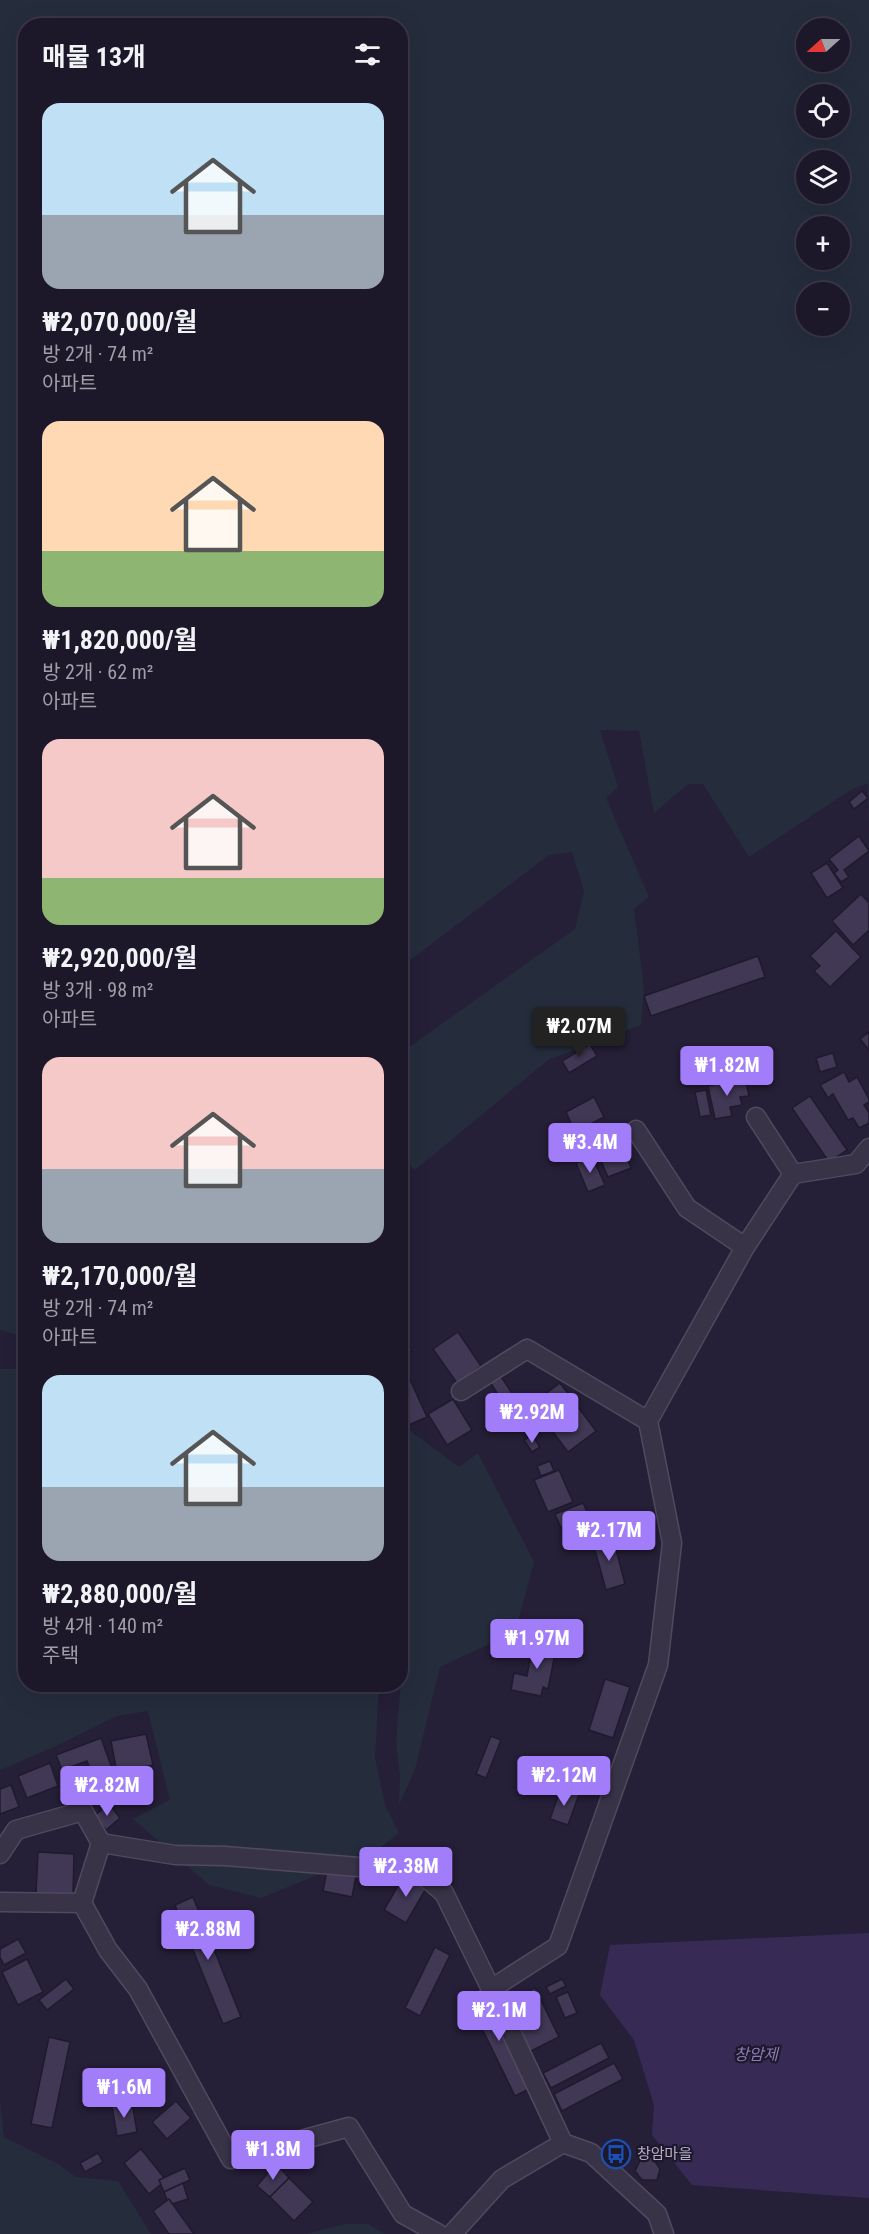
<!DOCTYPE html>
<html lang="ko">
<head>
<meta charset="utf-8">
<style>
  :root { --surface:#1c1729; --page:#252031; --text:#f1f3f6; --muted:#a09fa8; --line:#3a3646; --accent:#a27df9 }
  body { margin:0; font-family:"Roboto Condensed","Noto Sans KR",sans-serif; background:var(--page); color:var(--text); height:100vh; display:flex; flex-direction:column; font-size:22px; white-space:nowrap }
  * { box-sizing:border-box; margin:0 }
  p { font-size:20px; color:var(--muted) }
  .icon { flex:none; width:33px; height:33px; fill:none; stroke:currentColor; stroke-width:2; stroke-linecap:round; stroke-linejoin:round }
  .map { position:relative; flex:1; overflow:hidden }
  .panel { position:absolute; left:18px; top:18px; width:390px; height:1674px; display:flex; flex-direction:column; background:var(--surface); border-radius:24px; box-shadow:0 6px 24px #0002,0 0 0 2px var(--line) }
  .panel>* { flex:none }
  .needle { width:39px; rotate:249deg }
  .controls { position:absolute; left:796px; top:18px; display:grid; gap:12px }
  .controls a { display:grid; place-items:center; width:54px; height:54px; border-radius:50%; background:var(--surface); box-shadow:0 6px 24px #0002,0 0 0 2px var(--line); font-size:30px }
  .price { position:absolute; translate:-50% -51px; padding:0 14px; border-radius:6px; background:var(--accent); color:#fff; font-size:20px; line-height:39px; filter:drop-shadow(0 2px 3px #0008) }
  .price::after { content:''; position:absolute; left:50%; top:36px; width:18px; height:14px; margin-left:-9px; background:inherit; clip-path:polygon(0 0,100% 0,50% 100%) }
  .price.active { background:#222; color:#fff }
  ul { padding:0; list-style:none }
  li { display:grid; align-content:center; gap:12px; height:318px; padding:0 24px }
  li span { display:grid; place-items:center; height:186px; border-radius:18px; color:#555 }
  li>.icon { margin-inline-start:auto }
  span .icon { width:108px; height:108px; fill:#fffc; stroke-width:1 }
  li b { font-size:26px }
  h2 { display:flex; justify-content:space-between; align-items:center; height:72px; padding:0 24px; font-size:26px }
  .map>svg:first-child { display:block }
</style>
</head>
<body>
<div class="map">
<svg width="869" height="2234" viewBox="0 0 869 2234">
  <rect width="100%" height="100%" fill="#251f37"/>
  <g fill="#252d3d" fill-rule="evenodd">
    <path d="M 0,0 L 869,0 L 869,828 L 868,783 L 851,790 L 749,857 L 703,784 L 688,784 L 654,813 L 639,731 L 600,730 L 618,787 L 606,798 L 649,897 L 634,909 L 644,989 L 641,1025 L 548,1060 L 415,1170 L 401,1156 L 401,1053 L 575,929 L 584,891 L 572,852 L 549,855 L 401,967 L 400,26 L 26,26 L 25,1337 L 0,1330 ZM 807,28 L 840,28 L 840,62 L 807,62 ZM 807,94 L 840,94 L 840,128 L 807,128 ZM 807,160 L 840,160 L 840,194 L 807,194 ZM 807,226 L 840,226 L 840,260 L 807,260 ZM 807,292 L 840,292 L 840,326 L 807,326 Z"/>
    <polygon points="0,1369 25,1369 26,1684 379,1685 375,1758 385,1805 399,1833 376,1851 261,1898 209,1885 133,1819 170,1800 148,1711 117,1716 54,1747 0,1770"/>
    <polygon points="401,1424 459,1467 478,1453 534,1562 515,1632 440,1667 415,1769 399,1805 400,1776 396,1743 402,1668 400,1645"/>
    <polygon points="0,2099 4,2137 58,2164 76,2177 118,2181 151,2234 0,2234"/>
    <polygon points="345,2224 368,2224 385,2234 306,2234"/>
  </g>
  <polygon fill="#372b56" points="869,1933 869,2198 692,2185 652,2135 654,2105 634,2040 600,1995 610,1945"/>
  <g fill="#403855" stroke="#201a2e" stroke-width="1.5">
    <polygon points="862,791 868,798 854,809 849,802"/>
    <polygon points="859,836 869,851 844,870 849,877 841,882 834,873 838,870 829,859"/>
    <polygon points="827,863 843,888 827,898 811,873"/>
    <polygon points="861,894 869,903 869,930 853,945 832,921"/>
    <polygon points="836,931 861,957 830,987 814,971 820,966 810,956"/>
    <polygon points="758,956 765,977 651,1016 644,996"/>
    <polygon points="869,1032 869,1050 860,1039"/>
    <polygon points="590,1044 597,1056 569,1073 562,1061"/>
    <polygon points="833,1053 837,1067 820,1072 816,1058"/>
    <polygon points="844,1072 849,1082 857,1077 869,1099 869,1102 864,1105 869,1113 869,1123 859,1128 853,1118 848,1120 833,1094 828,1098 820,1085"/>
    <polygon points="745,1078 749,1096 740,1097 742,1105 730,1107 732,1116 715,1119 708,1086"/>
    <polygon points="706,1090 711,1115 700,1117 695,1092"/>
    <polygon points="810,1096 847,1150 829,1162 792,1108"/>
    <polygon points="594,1097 604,1117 575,1132 566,1112"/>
    <polygon points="624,1151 631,1168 608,1177 601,1161"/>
    <polygon points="592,1156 605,1185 588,1192 576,1163"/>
    <polygon points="458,1332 481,1366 457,1383 433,1349"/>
    <polygon points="406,1338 412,1351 400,1356 400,1340"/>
    <polygon points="400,1358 427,1417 409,1425 400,1407"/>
    <polygon points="500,1375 527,1416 517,1423 490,1382"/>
    <polygon points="560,1383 596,1431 568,1452 532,1404"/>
    <polygon points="453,1399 472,1430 447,1445 428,1414"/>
    <polygon points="532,1435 540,1447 532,1452 524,1440"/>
    <polygon points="550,1461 554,1471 541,1476 537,1466"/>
    <polygon points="559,1470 573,1502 548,1512 534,1480"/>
    <polygon points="583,1503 589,1516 561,1528 555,1514"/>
    <polygon points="612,1534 625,1584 606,1590 592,1539"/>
    <polygon points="534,1639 557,1644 548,1689 543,1687 541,1696 511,1690 514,1673 527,1676"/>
    <polygon points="605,1679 630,1687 613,1738 589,1730"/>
    <polygon points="146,1734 153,1765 117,1773 111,1741"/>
    <polygon points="491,1736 501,1740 486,1778 476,1774"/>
    <polygon points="101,1738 114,1774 99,1779 97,1772 92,1774 87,1761 62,1770 56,1755"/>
    <polygon points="50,1763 58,1786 27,1798 18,1776"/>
    <polygon points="11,1785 19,1807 0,1814 0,1789"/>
    <polygon points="561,1788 579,1794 568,1825 550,1819"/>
    <polygon points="109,1804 120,1818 106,1830 94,1816"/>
    <polygon points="38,1852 74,1854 73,1894 36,1893"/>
    <polygon points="327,1870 356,1876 352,1897 323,1891"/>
    <polygon points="406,1872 428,1885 406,1923 384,1910"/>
    <polygon points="193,1897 241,2017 223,2024 175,1905"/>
    <polygon points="18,1939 26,1953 4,1965 0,1957 0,1949"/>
    <polygon points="435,1947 450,1955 420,2016 405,2008"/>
    <polygon points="27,1959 43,1992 18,2005 2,1972"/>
    <polygon points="66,1979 74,1989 47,2010 39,2000"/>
    <polygon points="562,1979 566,1986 550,1994 546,1987"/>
    <polygon points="483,1987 533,2087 515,2096 466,1996"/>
    <polygon points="535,1988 559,2037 529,2052 505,2003"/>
    <polygon points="568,1992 577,2013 565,2018 556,1997"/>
    <polygon points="49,2037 70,2042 52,2128 31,2124"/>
    <polygon points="601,2043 609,2058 551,2088 543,2073"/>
    <polygon points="614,2063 623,2079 562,2111 554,2094"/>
    <polygon points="176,2101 191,2118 167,2139 152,2122"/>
    <polygon points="132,2102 137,2132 117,2136 112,2106"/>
    <polygon points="141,2149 166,2180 149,2194 124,2163"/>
    <polygon points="98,2153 103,2162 85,2172 80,2163"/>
    <polygon points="652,2157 660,2169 657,2180 642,2180 635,2171 641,2159"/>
    <polygon points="276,2163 289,2178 270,2197 257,2186"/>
    <polygon points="185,2168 190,2180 164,2192 159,2180"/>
    <polygon points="289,2178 313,2202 294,2221 270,2197"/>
    <polygon points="183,2183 188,2199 169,2205 164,2192"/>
    <polygon points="169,2199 194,2234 169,2234 153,2211"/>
  </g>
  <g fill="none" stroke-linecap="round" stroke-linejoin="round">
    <g stroke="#514a5f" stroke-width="21">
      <g id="minor">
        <polyline points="756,1117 793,1174"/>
        <polyline points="636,1130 687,1208 745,1247"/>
        <polyline points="461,1391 527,1349 648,1421"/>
        <polyline points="0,1854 16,1830 83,1811 101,1843"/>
        <polyline points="0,1902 82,1903 108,1950 138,1989 231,2159 349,2127 403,2214 439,2234"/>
        <polyline points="82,1903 101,1843 175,1855 225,1856 419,1872 444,1893 491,1989 563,2143 591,2153 657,2214 664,2234"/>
        <polyline points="491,1989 558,1946 658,1665 672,1543 648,1421 745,1247 793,1174 856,1164 869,1148"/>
        <polyline points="452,2234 502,2179 563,2143"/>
      </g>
    </g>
    <use href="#minor" stroke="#383347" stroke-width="18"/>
  </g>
  <defs>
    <g id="bus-ring" transform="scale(1.5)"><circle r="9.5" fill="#1e182c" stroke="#1a4fb4" stroke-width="1.5"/><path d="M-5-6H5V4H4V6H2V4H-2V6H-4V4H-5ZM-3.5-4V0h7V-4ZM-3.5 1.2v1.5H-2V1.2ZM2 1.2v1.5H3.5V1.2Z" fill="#1a4fb4"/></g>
  </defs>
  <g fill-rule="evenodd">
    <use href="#bus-ring" x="616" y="2154"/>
  </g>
  <g text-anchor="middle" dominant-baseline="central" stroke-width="4.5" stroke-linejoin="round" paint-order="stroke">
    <g font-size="15" fill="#b4adc4" stroke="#1e182c" text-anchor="start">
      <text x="637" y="2154">창암마을</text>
    </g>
    <g font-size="16" font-style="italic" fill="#8a7bb2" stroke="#1e182c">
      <text x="756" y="2054">창암제</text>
    </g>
  </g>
</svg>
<div class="controls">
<a><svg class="needle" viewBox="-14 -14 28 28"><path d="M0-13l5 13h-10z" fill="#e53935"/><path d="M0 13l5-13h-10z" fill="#a09fa8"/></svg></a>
<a><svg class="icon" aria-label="locate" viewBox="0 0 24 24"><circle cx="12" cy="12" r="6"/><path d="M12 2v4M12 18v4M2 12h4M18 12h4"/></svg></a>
<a><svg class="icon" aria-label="layers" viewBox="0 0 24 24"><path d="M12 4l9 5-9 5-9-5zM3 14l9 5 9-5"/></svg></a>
<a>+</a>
<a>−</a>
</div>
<b class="price active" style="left:579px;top:1058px">₩2.07M</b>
<b class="price" style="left:727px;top:1097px">₩1.82M</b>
<b class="price" style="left:590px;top:1174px">₩3.4M</b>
<b class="price" style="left:532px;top:1444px">₩2.92M</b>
<b class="price" style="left:609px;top:1562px">₩2.17M</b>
<b class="price" style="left:537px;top:1670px">₩1.97M</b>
<b class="price" style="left:564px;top:1807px">₩2.12M</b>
<b class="price" style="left:107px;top:1817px">₩2.82M</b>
<b class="price" style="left:406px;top:1898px">₩2.38M</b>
<b class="price" style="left:208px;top:1961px">₩2.88M</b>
<b class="price" style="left:499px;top:2042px">₩2.1M</b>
<b class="price" style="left:124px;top:2119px">₩1.6M</b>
<b class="price" style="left:273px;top:2181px">₩1.8M</b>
<section class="panel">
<h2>매물 13개<svg class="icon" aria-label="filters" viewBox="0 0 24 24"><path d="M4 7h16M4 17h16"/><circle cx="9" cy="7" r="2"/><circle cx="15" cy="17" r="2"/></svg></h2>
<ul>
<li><span style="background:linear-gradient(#bfe0f5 60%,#9aa5b1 0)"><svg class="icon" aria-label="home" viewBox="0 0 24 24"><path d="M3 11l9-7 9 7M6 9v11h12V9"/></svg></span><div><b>₩2,070,000/월</b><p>방 2개 · 74 m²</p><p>아파트</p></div></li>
<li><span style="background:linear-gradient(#ffd9b3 70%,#8fb573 0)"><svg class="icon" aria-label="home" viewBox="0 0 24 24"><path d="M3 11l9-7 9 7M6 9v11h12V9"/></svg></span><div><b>₩1,820,000/월</b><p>방 2개 · 62 m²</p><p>아파트</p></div></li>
<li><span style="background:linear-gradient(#f6c9c9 75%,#8fb573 0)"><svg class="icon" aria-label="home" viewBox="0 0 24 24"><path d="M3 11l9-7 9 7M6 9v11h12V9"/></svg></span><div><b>₩2,920,000/월</b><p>방 3개 · 98 m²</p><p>아파트</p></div></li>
<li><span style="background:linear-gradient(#f6c9c9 60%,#9aa5b1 0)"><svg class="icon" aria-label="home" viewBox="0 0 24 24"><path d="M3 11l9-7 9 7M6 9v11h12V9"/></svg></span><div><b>₩2,170,000/월</b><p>방 2개 · 74 m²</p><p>아파트</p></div></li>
<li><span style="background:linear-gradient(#bfe0f5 60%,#9aa5b1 0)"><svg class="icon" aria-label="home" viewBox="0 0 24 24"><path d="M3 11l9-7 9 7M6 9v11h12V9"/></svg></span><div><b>₩2,880,000/월</b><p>방 4개 · 140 m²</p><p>주택</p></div></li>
</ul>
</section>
</div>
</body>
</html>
